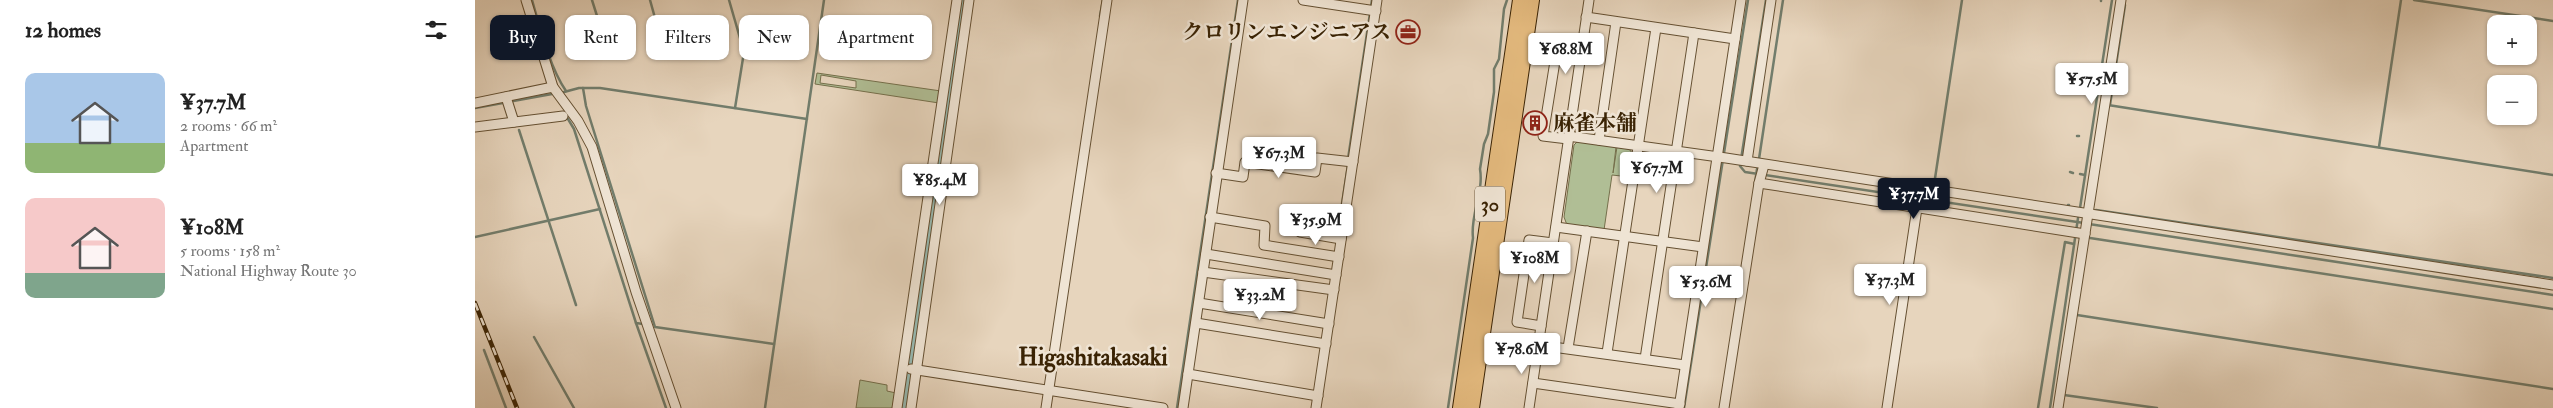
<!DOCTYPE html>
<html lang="en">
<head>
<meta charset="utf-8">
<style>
  :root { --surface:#fff; --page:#f2f2f2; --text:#222; --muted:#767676; --accent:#111827 }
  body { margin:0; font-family:"IM FELL Double Pica","Noto Serif JP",serif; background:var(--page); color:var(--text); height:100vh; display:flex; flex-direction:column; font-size:19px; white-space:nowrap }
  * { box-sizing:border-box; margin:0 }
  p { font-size:16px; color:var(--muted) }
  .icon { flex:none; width:28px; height:28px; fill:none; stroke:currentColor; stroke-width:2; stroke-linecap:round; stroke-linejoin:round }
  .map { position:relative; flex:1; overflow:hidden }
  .details { display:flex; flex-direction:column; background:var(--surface); width:475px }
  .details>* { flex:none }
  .hud { position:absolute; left:15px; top:15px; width:475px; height:45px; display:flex; gap:10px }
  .fabs { position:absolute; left:2012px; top:15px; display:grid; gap:10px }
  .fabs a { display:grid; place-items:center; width:50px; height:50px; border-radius:10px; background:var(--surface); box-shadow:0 1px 4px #0004; font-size:25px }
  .price { position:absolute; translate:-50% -42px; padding:0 11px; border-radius:5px; background:#fff; color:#222; font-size:16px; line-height:32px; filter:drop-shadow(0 1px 2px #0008) }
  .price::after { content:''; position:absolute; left:50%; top:30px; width:15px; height:11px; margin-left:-8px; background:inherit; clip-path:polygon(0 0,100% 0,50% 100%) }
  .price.selected { background:var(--accent); color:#fff }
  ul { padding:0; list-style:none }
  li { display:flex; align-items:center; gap:15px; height:125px; padding:0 25px }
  li span { display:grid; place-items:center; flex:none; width:140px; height:100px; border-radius:10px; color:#555 }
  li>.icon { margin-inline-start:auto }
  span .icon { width:60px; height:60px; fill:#fffc; stroke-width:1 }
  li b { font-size:21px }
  h2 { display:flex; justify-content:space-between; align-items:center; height:60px; padding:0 25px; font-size:21px }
  .pill { padding:0 18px; border-radius:10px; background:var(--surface); box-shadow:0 1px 4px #0004; font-size:18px; line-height:45px }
  .pill.selected { background:var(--accent); color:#fff }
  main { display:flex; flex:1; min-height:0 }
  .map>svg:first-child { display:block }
</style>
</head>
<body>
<main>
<section class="details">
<h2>12 homes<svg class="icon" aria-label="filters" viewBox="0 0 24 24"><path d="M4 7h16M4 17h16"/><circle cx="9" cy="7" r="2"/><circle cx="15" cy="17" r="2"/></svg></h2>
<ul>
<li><span style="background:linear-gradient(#a9c7e8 70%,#8fb573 0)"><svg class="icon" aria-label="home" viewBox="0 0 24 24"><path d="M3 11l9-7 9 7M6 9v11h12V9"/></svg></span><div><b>¥37.7M</b><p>2 rooms · 66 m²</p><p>Apartment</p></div></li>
<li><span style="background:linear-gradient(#f6c9c9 75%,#7fa58c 0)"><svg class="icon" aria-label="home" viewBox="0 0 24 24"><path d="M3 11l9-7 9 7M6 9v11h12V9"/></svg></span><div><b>¥108M</b><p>5 rooms · 158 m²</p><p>National Highway Route 30</p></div></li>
</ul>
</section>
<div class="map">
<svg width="2078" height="408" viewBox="0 0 2078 408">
  <rect width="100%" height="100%" fill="#e7d5bd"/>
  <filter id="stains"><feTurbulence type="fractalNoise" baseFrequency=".004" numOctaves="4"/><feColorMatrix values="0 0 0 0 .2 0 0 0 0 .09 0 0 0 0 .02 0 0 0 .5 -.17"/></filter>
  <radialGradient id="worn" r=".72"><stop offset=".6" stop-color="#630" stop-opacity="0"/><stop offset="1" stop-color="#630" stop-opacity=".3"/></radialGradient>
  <g fill="#b0be95" stroke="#75704c" fill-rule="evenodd">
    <path d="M 342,73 L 466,91 L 464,103 L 340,84 ZM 346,75 L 381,81 L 381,88 L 345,83 Z"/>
    <polygon points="1103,141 1141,147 1138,173 1142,147 1154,149 1158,154 1155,177 1137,175 1129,230 1092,225 1089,217 1099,145"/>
    <polygon points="385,380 412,385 412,391 421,393 418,408 381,408"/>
  </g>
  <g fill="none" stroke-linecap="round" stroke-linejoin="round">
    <g stroke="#727d6c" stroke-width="2.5">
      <path d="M 57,0 C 65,28 75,68 91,91"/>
      <polyline points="117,0 134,54 132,57"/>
      <polyline points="175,0 190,54"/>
      <polyline points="254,0 269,52 260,108"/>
      <polyline points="1291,0 1265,166 1270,172 1609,223"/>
      <polyline points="1626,0 1626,1"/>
      <polyline points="1939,0 2078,21"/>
      <polyline points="625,16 628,0"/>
      <polyline points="108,88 111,106 180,327 299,344"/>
      <polyline points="89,92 104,88 125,88 332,119"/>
      <polyline points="1633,105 2078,175"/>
      <polyline points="1635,105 1650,5"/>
      <polyline points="0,108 77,94"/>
      <polyline points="90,114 99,129 161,323 168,324"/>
      <polyline points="44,130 101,305"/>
      <polyline points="1602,136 1604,136"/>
      <polyline points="1904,147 1926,0"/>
      <polyline points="873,159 897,0"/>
      <polyline points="1284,159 1308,0"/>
      <polyline points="1595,172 1598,173"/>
      <polyline points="1605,174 1610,175"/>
      <polyline points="1280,183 1282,169"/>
      <polyline points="1459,185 1487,0"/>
      <polyline points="1593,205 1594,205"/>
      <polyline points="1605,208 1637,0"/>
      <polyline points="1621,210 2078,278"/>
      <polyline points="1614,224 2078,295"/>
      <polyline points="862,236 873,165"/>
      <polyline points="0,237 125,209"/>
      <polyline points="1615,238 2078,309"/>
      <polyline points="1602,315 2078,389"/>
      <polyline points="161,323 191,408"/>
      <polyline points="59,337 99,408"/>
      <polyline points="9,350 31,408"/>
      <polyline points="1589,395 1682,408"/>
      <polyline points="290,408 349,0"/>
      <polyline points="702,408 763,0"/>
      <path d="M 973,408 L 998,238 C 995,214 1009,193 1005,169 L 1009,144 L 1013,134 L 1019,92 L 1019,69 L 1024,59 L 1029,9 L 1032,0"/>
      <polyline points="1209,408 1273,0"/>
      <polyline points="1563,408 1590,242 1599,244"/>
      <polyline points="1575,408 1603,218"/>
    </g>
    <polyline stroke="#97b9b1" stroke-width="14" points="429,408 488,0"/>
    <g stroke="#655032" stroke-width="11">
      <g id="minor">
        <polyline points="51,0 78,87 103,121 117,147 161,292 201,408"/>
        <polyline points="828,0 901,11"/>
        <polyline points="1111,17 1260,39"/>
        <polyline points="31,97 39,122"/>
        <polyline points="0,103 78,87"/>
        <polyline points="0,127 88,116"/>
        <polyline points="1093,136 1251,158 2078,285"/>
        <polyline points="1093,139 1068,136 1081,55 1105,58"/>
        <polyline points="1124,140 1141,22"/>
        <polyline points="1272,161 1296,0"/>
        <polyline points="741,173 768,177 770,162 840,172 842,158 878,162"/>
        <polyline points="1284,183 1610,234"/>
        <polyline points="735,217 790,226 789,245 864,257"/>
        <polyline points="1081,227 1228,247"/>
        <polyline points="825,232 866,239"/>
        <polyline points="731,254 861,275"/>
        <polyline points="728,272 859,290"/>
        <polyline points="724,303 854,324"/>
        <polyline points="721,323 851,344"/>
        <polyline points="1066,326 1042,322 1054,240 1078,243"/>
        <polyline points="1063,345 1210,365"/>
        <polyline points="1093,348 1112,231"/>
        <polyline points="1132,353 1181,28"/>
        <polyline points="1170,359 1219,33"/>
        <polyline points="436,369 688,408"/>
        <polyline points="713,374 843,396"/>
        <polyline points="1058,383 1205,404"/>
        <polyline points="422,408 482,0"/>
        <polyline points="436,408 494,0"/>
        <polyline points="571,408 632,0"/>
        <polyline points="708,408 768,0"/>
        <polyline points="841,408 902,0"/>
        <polyline points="1054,408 1114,0"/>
        <polyline points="1204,408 1266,0"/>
        <polyline points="1249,408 1284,183 1289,165"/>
        <polyline points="1412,408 1442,208"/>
        <polyline points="1583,408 1646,0"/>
      </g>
    </g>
    <g stroke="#3a2304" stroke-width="16">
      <g id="highway">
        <polyline points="985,408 1045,0"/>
        <polyline points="997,408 1057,0"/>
      </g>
    </g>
    <use href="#minor" stroke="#efe4d4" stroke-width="9"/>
    <use href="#highway" stroke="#e4ba7e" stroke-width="14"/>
    <g stroke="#3a2304" stroke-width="4.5">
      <polyline id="rail" points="0,303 42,408"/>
    </g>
    <use href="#rail" stroke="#efe4d4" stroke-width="2.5" stroke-dasharray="8" stroke-linecap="butt"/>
  </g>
  <defs>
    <g id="office-ring" transform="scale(1.25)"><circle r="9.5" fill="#efe4d4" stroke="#8f2418" stroke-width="1.5"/><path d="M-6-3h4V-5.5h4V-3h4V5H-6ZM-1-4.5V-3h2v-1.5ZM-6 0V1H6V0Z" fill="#8f2418"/></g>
    <g id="building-ring" transform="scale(1.25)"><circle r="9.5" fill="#efe4d4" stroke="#8f2418" stroke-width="1.5"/><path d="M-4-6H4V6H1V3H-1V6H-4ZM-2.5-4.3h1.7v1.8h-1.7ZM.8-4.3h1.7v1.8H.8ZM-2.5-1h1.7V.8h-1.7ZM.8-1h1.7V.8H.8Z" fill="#8f2418"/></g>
  </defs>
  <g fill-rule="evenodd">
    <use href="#office-ring" x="933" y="32"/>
    <use href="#building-ring" x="1060" y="123"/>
  </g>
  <g text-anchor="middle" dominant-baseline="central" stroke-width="5" stroke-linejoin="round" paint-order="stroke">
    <rect fill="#efe4d4" stroke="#705d42" stroke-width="1" x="1000" y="186.5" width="30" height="35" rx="4"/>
    <g font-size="20" font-weight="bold" fill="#3a2304">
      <text x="1015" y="204">30</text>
    </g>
    <g font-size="21" font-weight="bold" fill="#3a2304" stroke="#efe4d4" text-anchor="end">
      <text x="916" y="32">クロリンエンジニアス</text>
      <text x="1078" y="123" text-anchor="start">麻雀本舗</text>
    </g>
    <g font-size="24" font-weight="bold" fill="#3a2304" stroke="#efe4d4">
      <text x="618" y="357">Higashitakasaki</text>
    </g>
  </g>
  <rect width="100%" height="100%" filter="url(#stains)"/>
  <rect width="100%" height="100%" fill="url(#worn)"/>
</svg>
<div class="fabs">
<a>+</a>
<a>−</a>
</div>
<b class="price" style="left:1091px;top:75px">¥68.8M</b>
<b class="price" style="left:1617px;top:105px">¥57.5M</b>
<b class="price" style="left:804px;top:179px">¥67.3M</b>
<b class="price" style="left:1182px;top:194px">¥67.7M</b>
<b class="price" style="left:465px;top:206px">¥85.4M</b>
<b class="price selected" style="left:1439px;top:220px">¥37.7M</b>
<b class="price" style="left:841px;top:246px">¥35.9M</b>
<b class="price" style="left:1060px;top:284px">¥108M</b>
<b class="price" style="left:1415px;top:306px">¥37.3M</b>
<b class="price" style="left:1231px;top:308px">¥53.6M</b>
<b class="price" style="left:785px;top:321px">¥33.2M</b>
<b class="price" style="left:1047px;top:375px">¥78.6M</b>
<div class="hud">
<a class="pill selected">Buy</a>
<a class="pill">Rent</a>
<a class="pill">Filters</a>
<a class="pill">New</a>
<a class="pill">Apartment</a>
</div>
</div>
</main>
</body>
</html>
